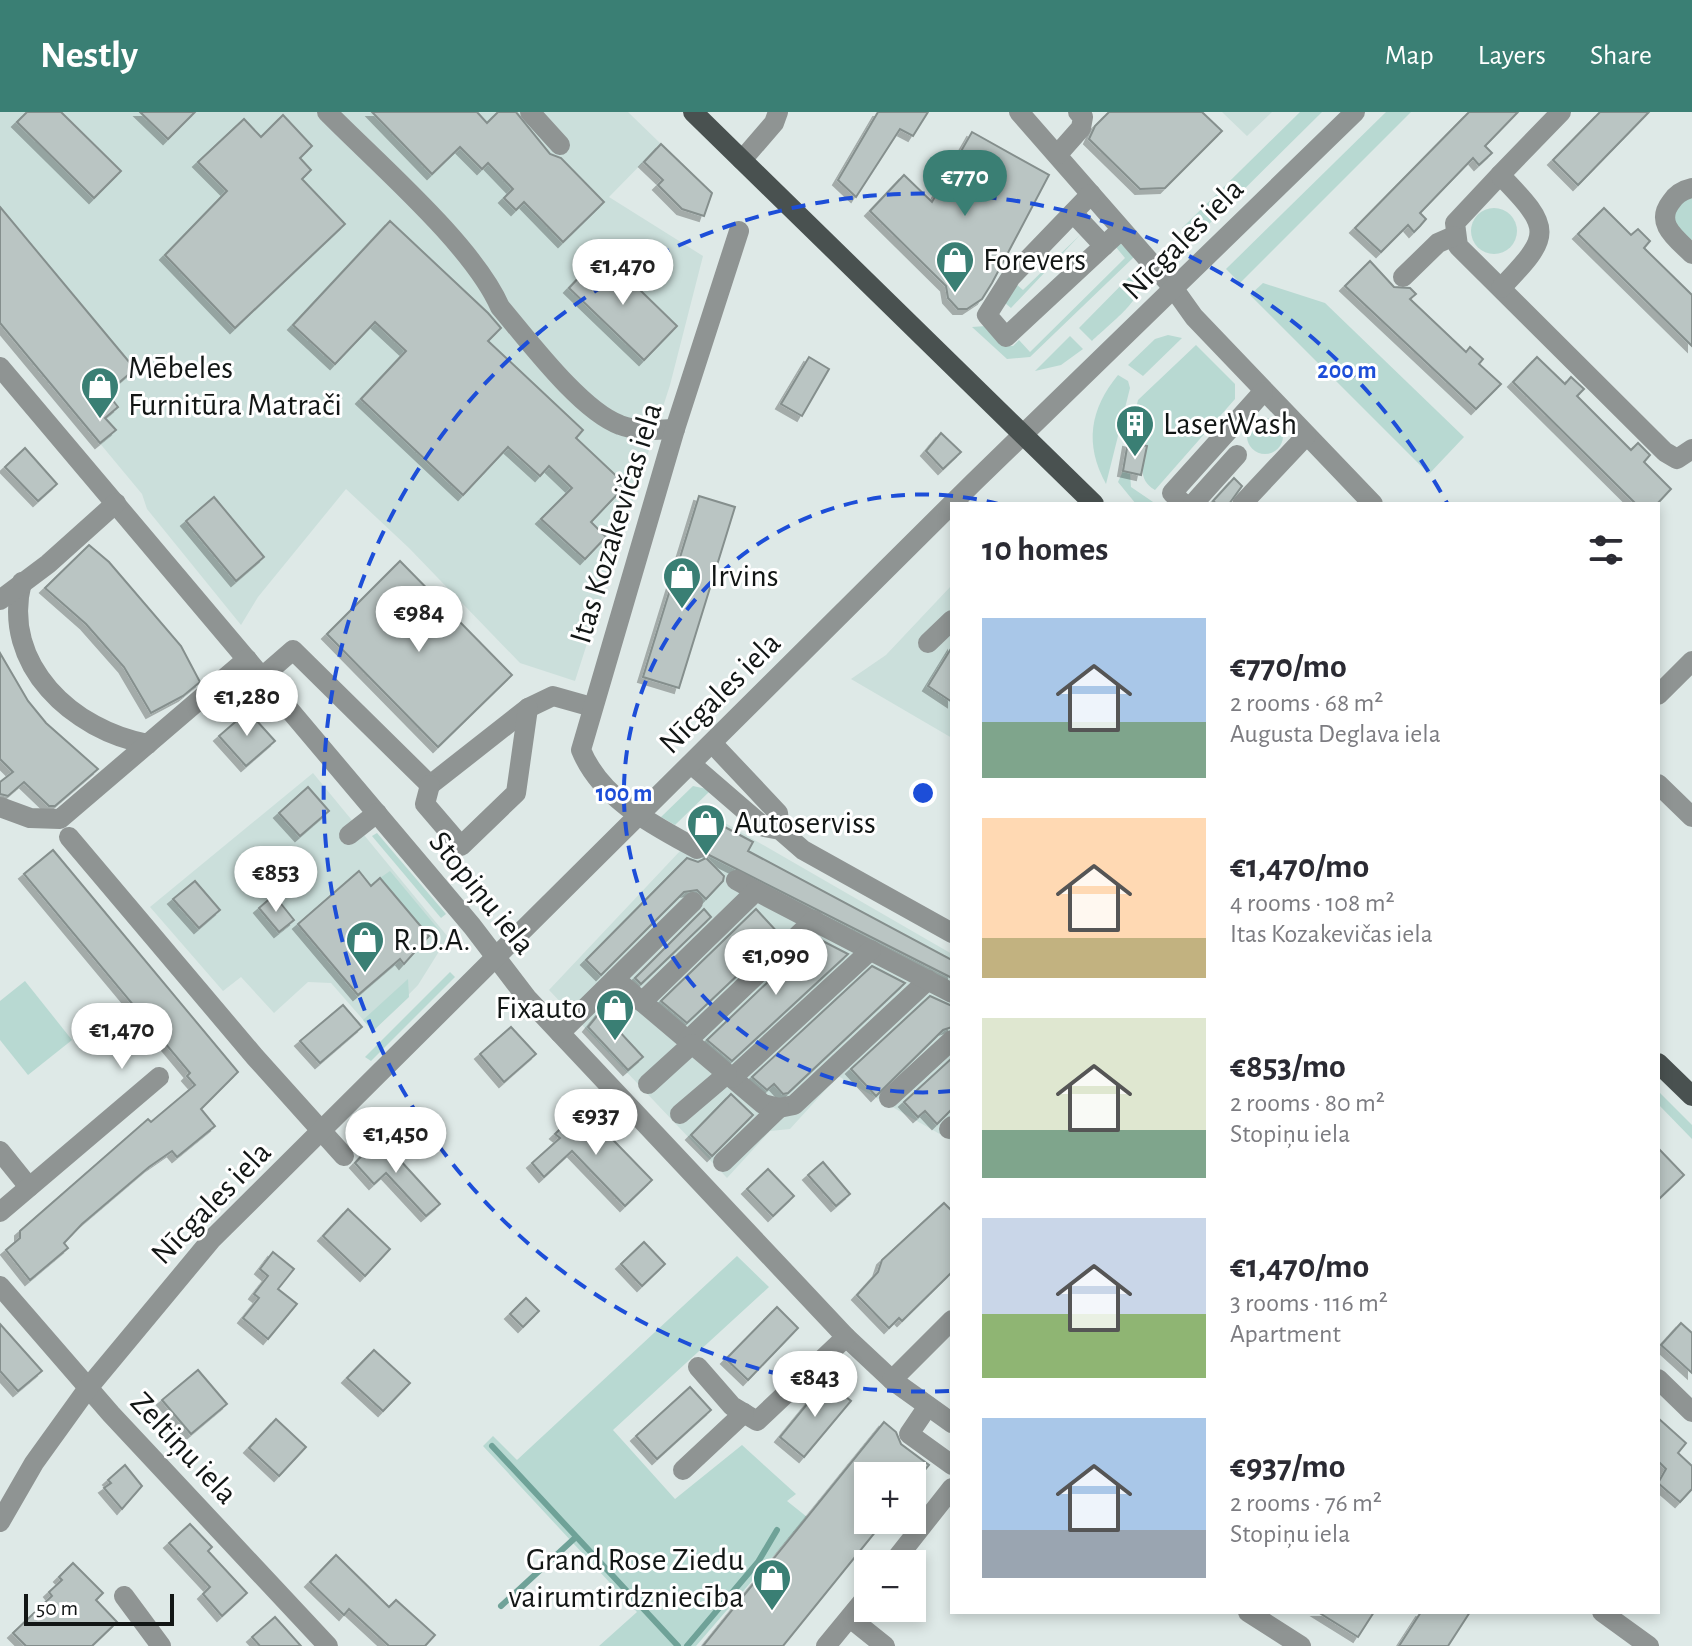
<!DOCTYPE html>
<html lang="en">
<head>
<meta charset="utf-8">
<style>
  :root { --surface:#fff; --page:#f2f2f3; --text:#2b2b33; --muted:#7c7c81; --accent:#3a7f74 }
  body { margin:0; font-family:"Alegreya Sans",sans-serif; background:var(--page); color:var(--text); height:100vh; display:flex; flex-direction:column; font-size:30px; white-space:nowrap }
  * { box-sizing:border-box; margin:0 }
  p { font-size:26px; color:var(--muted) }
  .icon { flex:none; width:44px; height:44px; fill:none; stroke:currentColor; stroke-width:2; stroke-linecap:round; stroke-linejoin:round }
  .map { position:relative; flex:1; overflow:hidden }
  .sheet { position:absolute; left:950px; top:390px; width:710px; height:1112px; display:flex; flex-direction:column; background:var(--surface); border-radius:0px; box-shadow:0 4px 12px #0003 }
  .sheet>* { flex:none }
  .fabs { position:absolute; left:854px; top:1350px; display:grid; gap:16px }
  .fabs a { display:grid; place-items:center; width:72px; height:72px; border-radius:0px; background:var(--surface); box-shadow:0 4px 12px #0003; font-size:40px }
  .scale { position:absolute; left:24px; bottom:20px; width:150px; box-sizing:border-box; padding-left:8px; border:4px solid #121615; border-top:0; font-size:22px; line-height:28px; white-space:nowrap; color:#121615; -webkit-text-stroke:6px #fff; paint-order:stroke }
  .price { position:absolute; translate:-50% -68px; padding:0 18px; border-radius:28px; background:#fff; color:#222; font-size:26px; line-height:52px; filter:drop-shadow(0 2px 4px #0008) }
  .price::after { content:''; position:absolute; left:50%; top:48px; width:24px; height:18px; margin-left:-12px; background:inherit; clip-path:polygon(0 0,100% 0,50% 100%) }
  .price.selected { background:var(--accent); color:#fff }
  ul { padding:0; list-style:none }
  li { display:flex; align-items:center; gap:24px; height:200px; padding:0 32px }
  li span { display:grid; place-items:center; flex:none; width:224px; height:160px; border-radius:0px; color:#555 }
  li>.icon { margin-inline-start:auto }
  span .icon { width:96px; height:96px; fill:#fffc; stroke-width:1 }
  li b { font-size:34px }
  h2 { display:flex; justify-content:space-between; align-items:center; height:96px; padding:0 32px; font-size:34px }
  header { display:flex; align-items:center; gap:48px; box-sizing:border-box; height:112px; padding:0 40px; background:var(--accent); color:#fff }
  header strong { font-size:38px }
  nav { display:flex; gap:44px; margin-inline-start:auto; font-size:28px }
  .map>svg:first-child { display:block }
</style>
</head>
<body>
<header>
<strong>Nestly</strong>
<nav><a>Map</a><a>Layers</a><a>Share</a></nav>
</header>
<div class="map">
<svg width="1692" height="1534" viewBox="0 0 1692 1534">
  <defs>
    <filter id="shadow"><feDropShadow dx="-5" dy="5" stdDeviation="0" flood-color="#0004"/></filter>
  </defs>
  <rect width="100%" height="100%" fill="#dee9e7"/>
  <g fill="#cbdfdb">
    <polygon points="0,0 628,0 661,32 609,85 703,144 670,273 575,569 520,551 409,436 346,377 258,485 241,513 147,397 142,382 0,211"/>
    <polygon points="1222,0 1272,0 1247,24"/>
    <polygon points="952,473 952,626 851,567 886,543"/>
    <polygon points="313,661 448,825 418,873 373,919 331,871 308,870 274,901 241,865 223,879 150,795"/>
    <polygon points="713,704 952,842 952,1029 838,964 790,1017 770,1019 727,1066 549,878"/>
  </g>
  <g fill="#b8d9d2">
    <polygon points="1300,0 1322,0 1194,127 1182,116"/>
    <polygon points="1386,0 1411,0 1240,171 1226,157"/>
    <polygon points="1692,83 1692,128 1685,125 1674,109 1675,96"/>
    <circle cx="1494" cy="119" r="23"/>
    <polygon points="1081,122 1011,196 1005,191 1016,172 1023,178"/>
    <polygon points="1119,130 1134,145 1030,245 1007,247 972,215 986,214 1003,233 1013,234 1019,228 1030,240 1125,146 1115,134"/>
    <path d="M 1141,153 C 1156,179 1109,212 1092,229 L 1079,216 Z"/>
    <polygon points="1263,171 1325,191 1464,325 1429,362 1250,183"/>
    <polygon points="1168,223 1182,226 1143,264 1128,253 1155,227"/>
    <polygon points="1070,224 1083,237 1061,253 1035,259"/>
    <path d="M 1196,233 L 1235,272 L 1235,287 L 1155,378 C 1137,367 1143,353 1146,334 L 1128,330 L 1138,288 Z"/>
    <path d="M 1118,263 L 1128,269 L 1130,276 L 1106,372 C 1084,332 1090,297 1118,263 Z"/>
    <circle cx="1265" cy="324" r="18"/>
    <polygon points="1123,359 1130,360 1131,375 1156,392 1136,392 1118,370"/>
    <polygon points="693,674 711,678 675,713 661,705"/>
    <polygon points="377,721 446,802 441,806 372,724"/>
    <polygon points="390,759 439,818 441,830 437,833 380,766"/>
    <polygon points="450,860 455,865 371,949 365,945"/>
    <polygon points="408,867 409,885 373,919 363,908"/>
    <polygon points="25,869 72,928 28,963 0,928 0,889"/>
    <polygon points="1658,979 1692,1013 1692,1027 1658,992"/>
    <polygon points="737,1144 769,1175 613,1318 675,1387 742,1333 796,1382 787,1389 807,1405 696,1534 599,1534 637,1500 483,1334 493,1324 517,1348"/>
  </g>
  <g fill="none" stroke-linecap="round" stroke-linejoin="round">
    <g stroke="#6fa298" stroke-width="6">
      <polyline points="492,1334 678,1534"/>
      <polyline points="501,1494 576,1425"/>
      <polyline points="687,1534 758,1450 777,1418"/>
    </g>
  </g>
  <g fill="#bac5c3" stroke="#858f8d" stroke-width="2" filter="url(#shadow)">
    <polygon points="27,0 61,0 121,59 94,86 17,10"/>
    <polygon points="140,0 195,0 168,27"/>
    <polygon points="372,0 477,0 487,11 498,0 516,0 550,42 561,46 604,90 563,130 524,90 516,98 504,86 513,77 488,51 482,57 460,35 432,62"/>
    <polygon points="878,0 928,0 913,24 900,17 856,85 838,68"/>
    <polygon points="1109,0 1202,0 1222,19 1165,76 1140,77 1089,27 1095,14"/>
    <polygon points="1469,0 1518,0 1485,34 1492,41 1479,53 1473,46 1420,101 1426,107 1420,114 1414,120 1408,113 1381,140 1355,116"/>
    <polygon points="1600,0 1649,0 1578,73 1553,48"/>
    <polygon points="283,3 312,34 300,46 311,58 302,67 345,112 235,216 165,143 227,79 198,50 244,7 261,25"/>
    <polygon points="972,20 1049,63 992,171 982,187 967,197 958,197 948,186 946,174 870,99 904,63 932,90"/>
    <polygon points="661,32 712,81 704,104 682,97 658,73 663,68 644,50"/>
    <polygon points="0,95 135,257 107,281 118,295 105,306 116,318 100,331 0,211"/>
    <polygon points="1604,96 1631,123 1638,117 1650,129 1644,136 1692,183 1692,234 1578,122"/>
    <polygon points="390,109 488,201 501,216 488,229 583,318 576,326 626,373 591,410 606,425 585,447 541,407 572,376 549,354 540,364 508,335 463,383 361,287 406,239 375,210 335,252 293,213"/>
    <polygon points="602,141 677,214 644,248 569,176"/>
    <polygon points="1370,149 1394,175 1410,176 1416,182 1410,187 1466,240 1470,235 1483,247 1479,252 1501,272 1476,297 1345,174"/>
    <polygon points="809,245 829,257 802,304 781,292"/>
    <polygon points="1537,245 1565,272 1571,265 1584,277 1577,284 1631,338 1638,331 1650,343 1644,350 1671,377 1657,392 1636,392 1513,270"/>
    <polygon points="941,321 961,340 943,357 926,339"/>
    <polygon points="1128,330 1147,334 1141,363 1123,359"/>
    <polygon points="25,336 57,372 38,389 5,355"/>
    <polygon points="1234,366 1242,374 1229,392 1217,392 1213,389"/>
    <polygon points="699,384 735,395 679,576 643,565"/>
    <polygon points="214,385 264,445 236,469 186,409"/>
    <polygon points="89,433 109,450 181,534 200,570 183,584 151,601 124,555 86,512 45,476"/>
    <polygon points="400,449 512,563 438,635 327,522"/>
    <polygon points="952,535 952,590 928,574"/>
    <polygon points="0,541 28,589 46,611 98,657 55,694 49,694 24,670 8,684 0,682 0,670 13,660 0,647"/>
    <polygon points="248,599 275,629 246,654 219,624"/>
    <polygon points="308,675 329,699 300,724 279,701"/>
    <polygon points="721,713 753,730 748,739 952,848 952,866 709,743 706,728"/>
    <polygon points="53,738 238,960 201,997 215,1014 177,1045 172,1039 149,1055 82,1112 64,1131 68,1136 30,1168 6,1138 20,1126 20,1119 148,1007 151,1010 195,973 187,964 190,961 24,762"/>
    <polygon points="687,746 698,750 706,746 724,764 723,769 706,787 697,778 684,780 601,863 586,848"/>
    <polygon points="359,759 371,774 380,766 429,824 404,852 400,847 358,883 298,812"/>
    <polygon points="195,769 220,798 199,816 173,787"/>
    <polygon points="274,783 294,808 279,820 259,796"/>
    <polygon points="704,797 711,805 641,872 635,866"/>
    <polygon points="756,797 780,823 687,911 661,889"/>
    <polygon points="815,825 848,842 732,949 707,928"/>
    <polygon points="872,854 905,871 788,981 783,982 774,972 767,978 752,965"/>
    <polygon points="930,884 952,894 952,915 943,918 876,984 851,957"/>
    <polygon points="343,893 362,915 320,951 300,929"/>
    <polygon points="601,899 606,899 605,904 643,945 628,958 588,915"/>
    <polygon points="511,915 536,942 504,970 480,942"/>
    <polygon points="952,946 952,997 937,1012 925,999 918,1005 904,990"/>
    <polygon points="731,982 753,1003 712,1044 691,1023"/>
    <polygon points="582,996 652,1068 625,1094 572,1039 544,1065 532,1051 560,1026 555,1022"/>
    <polygon points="379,1025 440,1092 426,1104 386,1061 374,1072 355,1051"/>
    <polygon points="1658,1036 1684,1063 1658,1088"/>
    <polygon points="823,1050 850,1082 836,1094 808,1063"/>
    <polygon points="768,1057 794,1084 773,1104 747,1077"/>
    <polygon points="944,1091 952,1099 952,1160 902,1209 899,1206 889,1216 857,1183 878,1160 882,1148"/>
    <polygon points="348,1097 390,1137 365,1164 323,1124"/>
    <polygon points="644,1130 665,1152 642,1174 621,1152"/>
    <polygon points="273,1140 294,1157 278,1177 297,1192 268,1227 243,1206 259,1186 254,1182 268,1164 260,1157"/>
    <polygon points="526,1186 539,1199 523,1215 510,1202"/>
    <polygon points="777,1195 798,1216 748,1268 726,1247"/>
    <polygon points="1681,1211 1692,1221 1692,1261 1661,1233"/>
    <polygon points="0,1212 42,1259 18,1279 0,1259"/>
    <polygon points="374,1238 410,1271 383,1299 347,1266"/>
    <polygon points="198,1258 227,1292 191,1322 162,1288"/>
    <polygon points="826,1269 851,1289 804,1345 780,1325"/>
    <polygon points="690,1275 711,1298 657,1347 636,1324"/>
    <polygon points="1658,1306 1686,1331 1678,1341 1692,1354 1692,1377 1680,1390 1658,1371 1666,1357 1658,1349"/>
    <polygon points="276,1307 306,1335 279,1364 249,1336"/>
    <polygon points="884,1310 896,1320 901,1332 929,1353 912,1374 912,1364 868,1364 868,1408 885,1408 783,1534 703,1534"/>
    <polygon points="125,1353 142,1374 122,1397 104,1376 111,1371 108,1368"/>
    <polygon points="190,1412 212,1435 208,1439 247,1481 222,1504 203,1482 210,1475 169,1431"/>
    <polygon points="336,1443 389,1495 396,1488 435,1523 425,1534 389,1534 349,1497 344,1503 310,1470"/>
    <polygon points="73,1451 103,1481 96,1488 117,1510 92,1534 26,1534 13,1521 52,1484 49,1480 62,1468 59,1465"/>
    <polygon points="1318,1500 1374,1500 1358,1525"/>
    <polygon points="1421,1500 1470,1500 1448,1534 1399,1534"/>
    <polygon points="275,1505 301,1534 260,1534 252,1525"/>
  </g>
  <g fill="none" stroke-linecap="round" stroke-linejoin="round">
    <g stroke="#8f9493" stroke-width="20">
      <path d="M 327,0 C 377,51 473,133 500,195 C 528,228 581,299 620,313 C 638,320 656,318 675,317"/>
      <polyline points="530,0 560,33"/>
      <polyline points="1019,0 1174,177 1194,205 1373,392"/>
      <polyline points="1058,42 1081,16 1083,5 1078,0"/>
      <polyline points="742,48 774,11 778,0"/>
      <polyline points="1500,63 1455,111 1458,134 1665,340 1677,347 1692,337"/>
      <path d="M 1692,76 C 1683,78 1676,82 1671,90 C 1654,112 1677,127 1692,142"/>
      <polyline points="1091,82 1011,165 987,203 1006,225 1121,118"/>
      <polyline points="1073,101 1104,134"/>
      <polyline points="1403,165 1438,131 1454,124"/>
      <path d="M 1501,176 C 1552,123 1553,117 1500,63 L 1561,0"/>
      <polyline points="0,255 472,814 527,886 846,1225 892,1268 952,1311"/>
      <polyline points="1184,392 1172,381 1263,280"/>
      <polyline points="1193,392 1237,343"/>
      <polyline points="1242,392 1306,324"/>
      <path d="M 22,470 C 0,553 74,619 148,632"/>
      <polyline points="0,488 48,452 116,391"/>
      <polyline points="928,531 952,508"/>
      <polyline points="262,565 293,538 430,673 528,596 553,584 592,595"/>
      <polyline points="1658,583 1692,549"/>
      <polyline points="712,631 778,701 780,718"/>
      <polyline points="691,652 764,715 780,718 803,738 952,821"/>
      <polyline points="1658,672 1692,705"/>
      <polyline points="430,673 425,692 461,734 516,681 528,596"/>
      <polyline points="0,695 30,706 60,707 247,547"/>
      <polyline points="349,723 377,701"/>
      <polyline points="69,725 255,945 344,1044"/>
      <path d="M 697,737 C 653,713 601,687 581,638 L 675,317 L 739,119"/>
      <polyline points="736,768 756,779"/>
      <polyline points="615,867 763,992 779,996 794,993 928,868"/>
      <polyline points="642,890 756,779 952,881"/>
      <polyline points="560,921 693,790"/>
      <polyline points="688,928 814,808"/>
      <polyline points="732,966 871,838"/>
      <polyline points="648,972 692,932"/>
      <polyline points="889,986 952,928"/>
      <polyline points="680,1002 727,962"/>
      <polyline points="949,1017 952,1014"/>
      <polyline points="0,1039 29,1075"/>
      <polyline points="723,1050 779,996"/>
      <polyline points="0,1100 159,965"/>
      <polyline points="0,1174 111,1302 328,1534"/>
      <polyline points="698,1255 732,1294 757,1309 846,1225"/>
      <polyline points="1658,1267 1692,1300"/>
      <polyline points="892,1268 952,1208"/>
      <polyline points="928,1294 909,1322 952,1353"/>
      <polyline points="683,1358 744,1301"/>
      <polyline points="0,1410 34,1351 88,1276 211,1128 973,371 1355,0"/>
      <polyline points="892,1452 952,1376"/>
      <polyline points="124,1484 161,1534"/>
      <polyline points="1248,1500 1301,1534"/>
      <polyline points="1602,1500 1649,1534"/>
      <polyline points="850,1506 885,1534"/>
      <polyline points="826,1534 868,1483"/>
    </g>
    <g stroke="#495150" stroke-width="20">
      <polyline points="693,0 1094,392"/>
      <polyline points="1658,951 1692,984"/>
    </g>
  </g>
  <g fill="none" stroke="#1d4ed8" stroke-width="4" stroke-dasharray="14 10">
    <path d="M952 979A299 299 0 1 1 998 392"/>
    <path d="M949 1279A599 599 0 1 1 1447 391"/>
  </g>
  <defs>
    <g id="shop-pin" transform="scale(2)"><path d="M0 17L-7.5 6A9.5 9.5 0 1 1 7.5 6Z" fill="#3a7f74" stroke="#fff"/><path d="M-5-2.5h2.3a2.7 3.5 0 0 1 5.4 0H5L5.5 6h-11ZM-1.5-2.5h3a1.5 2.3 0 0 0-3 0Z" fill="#fff"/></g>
    <g id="building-pin" transform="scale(2)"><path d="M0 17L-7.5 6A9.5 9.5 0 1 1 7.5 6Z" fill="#3a7f74" stroke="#fff"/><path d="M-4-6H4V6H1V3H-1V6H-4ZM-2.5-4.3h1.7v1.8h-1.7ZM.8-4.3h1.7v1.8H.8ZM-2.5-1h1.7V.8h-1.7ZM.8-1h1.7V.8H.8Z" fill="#fff"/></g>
  </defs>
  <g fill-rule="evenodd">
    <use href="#shop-pin" x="955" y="148"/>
    <use href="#shop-pin" x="100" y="274"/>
    <use href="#building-pin" x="1135" y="312"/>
    <use href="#shop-pin" x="682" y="464"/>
    <use href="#shop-pin" x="706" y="711"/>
    <use href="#shop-pin" x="365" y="828"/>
    <use href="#shop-pin" x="615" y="896"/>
    <use href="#shop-pin" x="772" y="1466"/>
  </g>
  <g text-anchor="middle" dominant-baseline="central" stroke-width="6" stroke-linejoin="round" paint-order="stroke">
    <g font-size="32" fill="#121615" stroke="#fff">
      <text transform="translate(1183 127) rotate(-45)">Nīcgales iela</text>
      <text transform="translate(616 411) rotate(-73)">Itas Kozakevičas iela</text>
      <text transform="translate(720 581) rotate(-45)">Nīcgales iela</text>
      <text transform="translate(482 781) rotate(51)">Stopiņu iela</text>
      <text transform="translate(211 1091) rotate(-46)">Nīcgales iela</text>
      <text transform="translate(184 1336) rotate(47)">Zeltiņu iela</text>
    </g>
    <g font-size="32" fill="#121615" stroke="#fff" text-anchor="start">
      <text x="983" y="148">Forevers</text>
      <text x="128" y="256">Mēbeles<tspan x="128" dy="37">Furnitūra Matrači</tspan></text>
      <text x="1163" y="312">LaserWash</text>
      <text x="710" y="464">Irvins</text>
      <text x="734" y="711">Autoserviss</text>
      <text x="393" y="828">R.D.A.</text>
      <text x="587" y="896" text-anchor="end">Fixauto</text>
      <text x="744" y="1448" text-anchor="end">Grand Rose Ziedu<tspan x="744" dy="37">vairumtirdzniecība</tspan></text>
    </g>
  </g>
  <circle cx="923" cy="681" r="12" fill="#1d4ed8" stroke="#fff" stroke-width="4"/>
  <g font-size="24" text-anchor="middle" font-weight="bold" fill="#1d4ed8" stroke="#fff" stroke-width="6" stroke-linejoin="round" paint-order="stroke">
    <text x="1347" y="266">200 m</text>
    <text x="624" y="689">100 m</text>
  </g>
</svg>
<div class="fabs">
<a>+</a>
<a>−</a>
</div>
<div class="scale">50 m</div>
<b class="price selected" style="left:965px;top:106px">€770</b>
<b class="price" style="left:623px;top:195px">€1,470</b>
<b class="price" style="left:419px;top:542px">€984</b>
<b class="price" style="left:247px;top:626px">€1,280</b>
<b class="price" style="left:276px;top:802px">€853</b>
<b class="price" style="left:776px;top:885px">€1,090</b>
<b class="price" style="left:122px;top:959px">€1,470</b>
<b class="price" style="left:596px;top:1045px">€937</b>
<b class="price" style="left:396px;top:1063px">€1,450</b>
<b class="price" style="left:815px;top:1307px">€843</b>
<section class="sheet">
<h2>10 homes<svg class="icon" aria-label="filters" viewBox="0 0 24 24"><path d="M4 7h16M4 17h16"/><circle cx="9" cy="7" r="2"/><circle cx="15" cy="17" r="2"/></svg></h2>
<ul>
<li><span style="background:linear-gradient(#a9c7e8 65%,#7fa58c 0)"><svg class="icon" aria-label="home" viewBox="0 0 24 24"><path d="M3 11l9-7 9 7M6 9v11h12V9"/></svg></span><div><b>€770/mo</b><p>2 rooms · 68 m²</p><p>Augusta Deglava iela</p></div></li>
<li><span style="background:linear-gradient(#ffd9b3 75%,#c2b280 0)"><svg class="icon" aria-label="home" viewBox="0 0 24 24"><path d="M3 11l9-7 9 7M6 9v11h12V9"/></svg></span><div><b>€1,470/mo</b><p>4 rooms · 108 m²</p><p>Itas Kozakevičas iela</p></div></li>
<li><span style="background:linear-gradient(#dfe7d0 70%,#7fa58c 0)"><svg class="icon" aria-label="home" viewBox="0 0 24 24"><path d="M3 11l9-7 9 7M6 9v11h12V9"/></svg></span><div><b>€853/mo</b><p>2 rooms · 80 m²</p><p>Stopiņu iela</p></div></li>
<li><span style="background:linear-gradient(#c9d6e8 60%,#8fb573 0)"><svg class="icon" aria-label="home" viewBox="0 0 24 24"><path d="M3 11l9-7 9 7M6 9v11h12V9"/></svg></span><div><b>€1,470/mo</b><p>3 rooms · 116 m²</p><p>Apartment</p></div></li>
<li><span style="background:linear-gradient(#a9c7e8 70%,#9aa5b1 0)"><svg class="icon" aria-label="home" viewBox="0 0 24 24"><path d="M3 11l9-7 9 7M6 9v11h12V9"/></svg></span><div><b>€937/mo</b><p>2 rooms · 76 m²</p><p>Stopiņu iela</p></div></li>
</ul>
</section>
</div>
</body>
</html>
